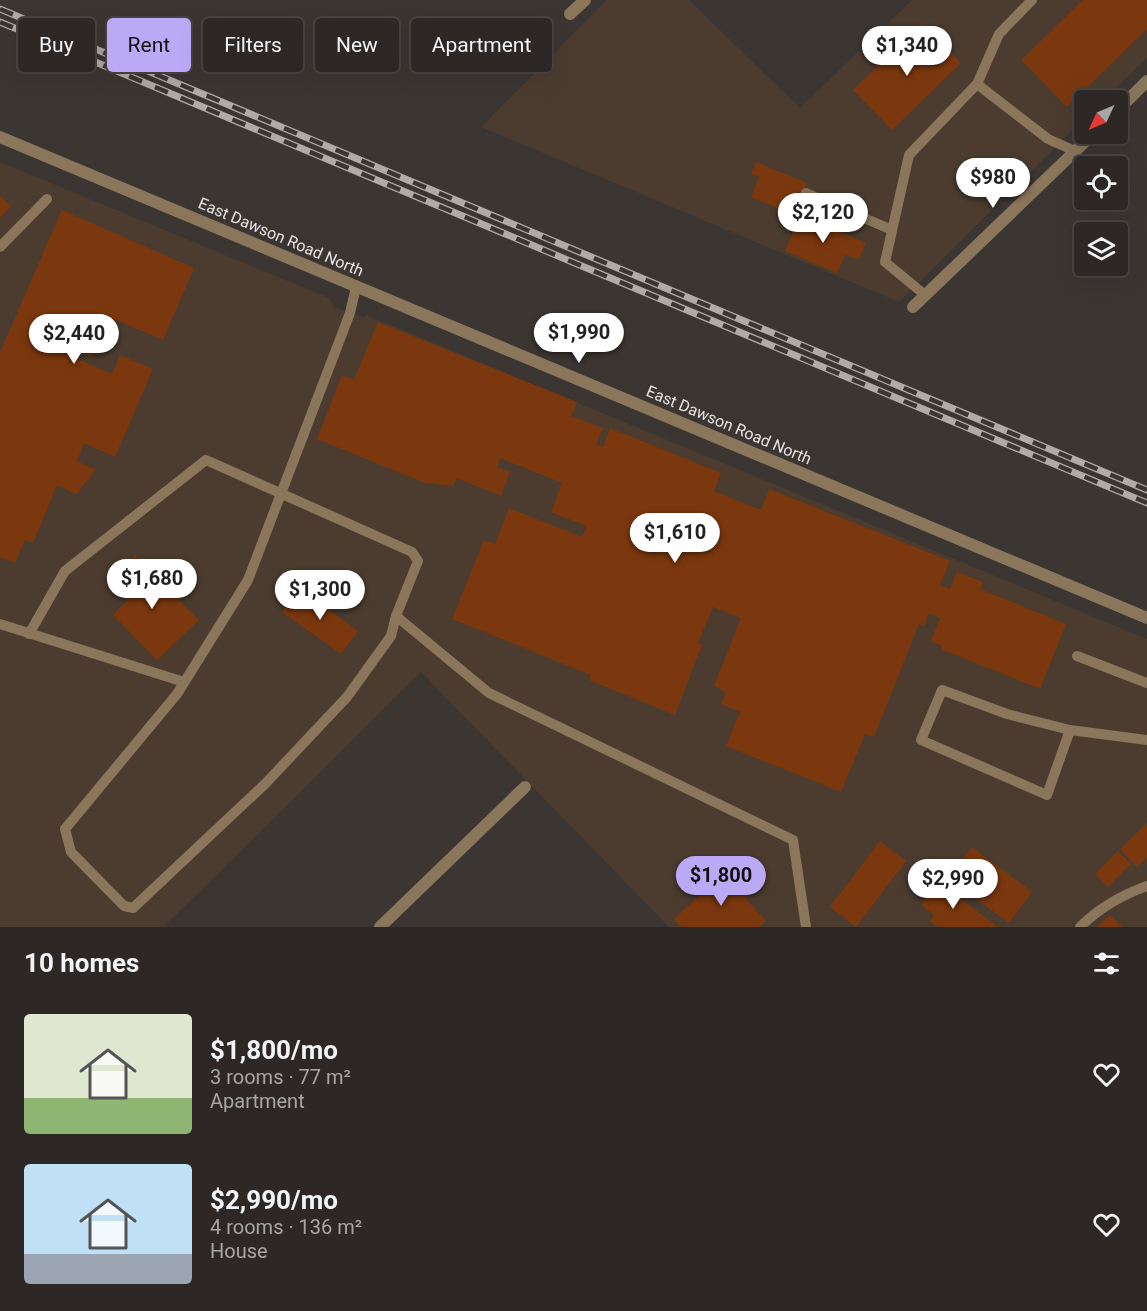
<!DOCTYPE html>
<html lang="en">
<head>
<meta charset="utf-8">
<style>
  :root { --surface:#2d2826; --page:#35302e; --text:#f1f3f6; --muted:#a7a6a7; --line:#484443; --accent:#baaaf6 }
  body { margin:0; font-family:Roboto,sans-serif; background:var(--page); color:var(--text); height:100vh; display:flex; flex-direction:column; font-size:22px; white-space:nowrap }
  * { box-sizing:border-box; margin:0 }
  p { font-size:20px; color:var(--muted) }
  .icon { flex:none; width:33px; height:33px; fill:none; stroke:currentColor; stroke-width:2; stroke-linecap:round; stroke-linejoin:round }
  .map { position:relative; height:927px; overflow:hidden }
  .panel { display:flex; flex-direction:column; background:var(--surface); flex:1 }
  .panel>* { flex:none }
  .hud { position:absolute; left:18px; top:18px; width:600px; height:54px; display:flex; gap:12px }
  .needle { width:39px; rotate:226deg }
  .tools { position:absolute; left:1074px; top:90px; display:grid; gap:12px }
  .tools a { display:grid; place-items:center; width:54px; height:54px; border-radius:6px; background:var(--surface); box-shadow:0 6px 24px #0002,0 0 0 2px var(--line); font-size:30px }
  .price { position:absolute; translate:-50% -51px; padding:0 14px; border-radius:21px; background:#fff; color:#222; font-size:20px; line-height:39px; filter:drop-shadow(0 2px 3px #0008) }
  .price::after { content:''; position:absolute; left:50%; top:36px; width:18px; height:14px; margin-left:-9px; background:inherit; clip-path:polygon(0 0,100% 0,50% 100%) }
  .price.on { background:var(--accent); color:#111 }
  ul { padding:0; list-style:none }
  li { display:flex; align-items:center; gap:18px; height:150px; padding:0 24px }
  li span { display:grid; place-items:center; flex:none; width:168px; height:120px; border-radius:6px; color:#555 }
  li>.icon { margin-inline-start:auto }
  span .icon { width:72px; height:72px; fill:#fffc; stroke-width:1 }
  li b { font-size:26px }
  h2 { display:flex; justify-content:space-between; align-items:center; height:72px; padding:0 24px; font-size:26px }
  .chip { padding:0 21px; border-radius:6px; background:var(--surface); box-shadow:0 6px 24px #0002,0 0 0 2px var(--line); font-size:21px; line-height:54px }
  .chip.on { background:var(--accent); color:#111 }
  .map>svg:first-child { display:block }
</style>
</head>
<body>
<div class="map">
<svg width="1147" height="927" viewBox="0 0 1147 927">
  <rect width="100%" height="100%" fill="#3c3633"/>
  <g fill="#4b3c2f">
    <polygon points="607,0 689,0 800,108 912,0 1147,0 1147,58 1103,100 1084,100 1084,119 899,302 481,127"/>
    <polygon points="0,162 329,298 333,307 365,318 366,315 1147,639 1147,927 669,927 421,672 164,927 0,927"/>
  </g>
  <g fill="#7b380e">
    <polygon points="1083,0 1147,0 1147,29 1067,107 1021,60"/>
    <polygon points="922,23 961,63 892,130 853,90"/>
    <polygon points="756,162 807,183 794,215 751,197 759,177 751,174"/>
    <polygon points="0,196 11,207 0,217"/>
    <polygon points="62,210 194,268 163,340 114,319 104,344 98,342 91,357 81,353 78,359 112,374 120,355 153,369 115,457 84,443 77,461 96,470 76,494 57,485 33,543 25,540 15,563 0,557 0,352"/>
    <polygon points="801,214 866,243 859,259 845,255 837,273 785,251"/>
    <polygon points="378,322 577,402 571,416 603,428 596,444 603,447 610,428 721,473 714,491 761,510 769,489 950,561 940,585 950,589 957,572 983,582 980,589 1066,624 1040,689 941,649 942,646 931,641 940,618 929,613 924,626 919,624 874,737 865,734 841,792 726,746 740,712 721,704 726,692 714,686 741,618 713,607 698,643 702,645 675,715 589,680 591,675 452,619 484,540 495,544 509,508 582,537 586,526 551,512 562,483 500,458 497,467 510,472 501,496 457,478 453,486 425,483 317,439 342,375 354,380"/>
    <polygon points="135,555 199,620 157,660 113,615 132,596 113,577"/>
    <polygon points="299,588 358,631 341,654 282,612"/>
    <polygon points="1147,823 1147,857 1137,867 1120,849"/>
    <polygon points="880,841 906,861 856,927 830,907"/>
    <polygon points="972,847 1032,892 1009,923 948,878"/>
    <polygon points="1118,851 1131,864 1108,887 1095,874"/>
    <polygon points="727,870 750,895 746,899 766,921 759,927 681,927 674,919"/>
    <polygon points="938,882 998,927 938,927 930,921 934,915 921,905"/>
    <polygon points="1110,915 1122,927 1097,927"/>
  </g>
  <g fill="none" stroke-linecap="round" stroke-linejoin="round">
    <g stroke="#8a765a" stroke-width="10">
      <polyline points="977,84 1048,139 1075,151"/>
      <polyline points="806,193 892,230"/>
      <polyline points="0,247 47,199"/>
      <polyline points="925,295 885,262 909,155 977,84 999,34 1032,0"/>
      <polyline points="396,616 489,693 793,840 806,927"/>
      <polyline points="0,624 184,682"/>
      <polyline points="29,634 65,571 206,460 412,552 418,561 396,616 391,636 347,697 265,784 133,908 124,906 71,852 65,829 177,694 248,580 350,313 356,287"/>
      <polyline points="1077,656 1147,683"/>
      <polyline points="1070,730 1047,795 921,740 942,690 1007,714 1070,730 1147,740"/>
      <path d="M 1080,927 C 1099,908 1122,895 1147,886"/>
    </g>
    <g stroke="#8a765a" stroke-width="12">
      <polyline points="570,14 585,0"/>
      <polyline points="1118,110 1147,81"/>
      <polyline points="0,137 1147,618"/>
      <polyline points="913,307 1093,134"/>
      <polyline points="380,927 525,787"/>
    </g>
    <g stroke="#b0aba9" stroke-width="7">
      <g id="rail">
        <polyline points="0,9 1147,490"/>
        <polyline points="0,22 1147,503"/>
      </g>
    </g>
    <use href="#rail" stroke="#3c3633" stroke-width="4.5" stroke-dasharray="14" stroke-linecap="butt"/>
  </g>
  <g text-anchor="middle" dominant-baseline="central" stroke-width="6" stroke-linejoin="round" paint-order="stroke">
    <g font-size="16" fill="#e7e3e1" stroke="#3c3633">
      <text transform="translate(281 237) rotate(23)">East Dawson Road North</text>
      <text transform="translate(729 425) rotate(23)">East Dawson Road North</text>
    </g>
  </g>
</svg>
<div class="tools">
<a><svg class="needle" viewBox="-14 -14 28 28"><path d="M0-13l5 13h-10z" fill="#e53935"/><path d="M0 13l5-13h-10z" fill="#a7a6a7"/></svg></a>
<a><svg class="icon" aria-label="locate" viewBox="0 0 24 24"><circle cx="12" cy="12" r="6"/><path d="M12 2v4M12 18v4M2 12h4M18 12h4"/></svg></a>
<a><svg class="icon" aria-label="layers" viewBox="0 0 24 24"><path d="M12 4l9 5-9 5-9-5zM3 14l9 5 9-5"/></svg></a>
</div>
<b class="price" style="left:907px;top:77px">$1,340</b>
<b class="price" style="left:993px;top:209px">$980</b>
<b class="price" style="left:823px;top:244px">$2,120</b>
<b class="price" style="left:579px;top:364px">$1,990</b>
<b class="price" style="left:74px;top:365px">$2,440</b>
<b class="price" style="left:675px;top:564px">$1,610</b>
<b class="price" style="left:152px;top:610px">$1,680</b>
<b class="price" style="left:320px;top:621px">$1,300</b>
<b class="price on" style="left:721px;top:907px">$1,800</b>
<b class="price" style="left:953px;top:910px">$2,990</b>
<div class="hud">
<a class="chip">Buy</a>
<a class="chip on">Rent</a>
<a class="chip">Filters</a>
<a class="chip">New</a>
<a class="chip">Apartment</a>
</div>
</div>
<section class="panel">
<h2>10 homes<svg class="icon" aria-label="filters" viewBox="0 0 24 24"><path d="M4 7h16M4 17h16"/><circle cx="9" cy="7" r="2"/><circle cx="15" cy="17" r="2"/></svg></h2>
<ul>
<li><span style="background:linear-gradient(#dfe7d0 70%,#8fb573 0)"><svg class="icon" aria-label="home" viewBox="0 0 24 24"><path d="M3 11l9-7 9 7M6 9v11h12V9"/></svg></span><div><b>$1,800/mo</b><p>3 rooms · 77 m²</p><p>Apartment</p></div><svg class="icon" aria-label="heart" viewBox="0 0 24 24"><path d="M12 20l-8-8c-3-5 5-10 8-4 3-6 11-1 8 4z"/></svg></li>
<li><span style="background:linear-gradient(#bfe0f5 75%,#9aa5b1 0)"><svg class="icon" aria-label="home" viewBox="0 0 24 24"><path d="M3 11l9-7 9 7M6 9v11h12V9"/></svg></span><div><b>$2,990/mo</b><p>4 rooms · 136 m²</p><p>House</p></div><svg class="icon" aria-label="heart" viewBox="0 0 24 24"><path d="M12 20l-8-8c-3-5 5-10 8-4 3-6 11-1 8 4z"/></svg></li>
</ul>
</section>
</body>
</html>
